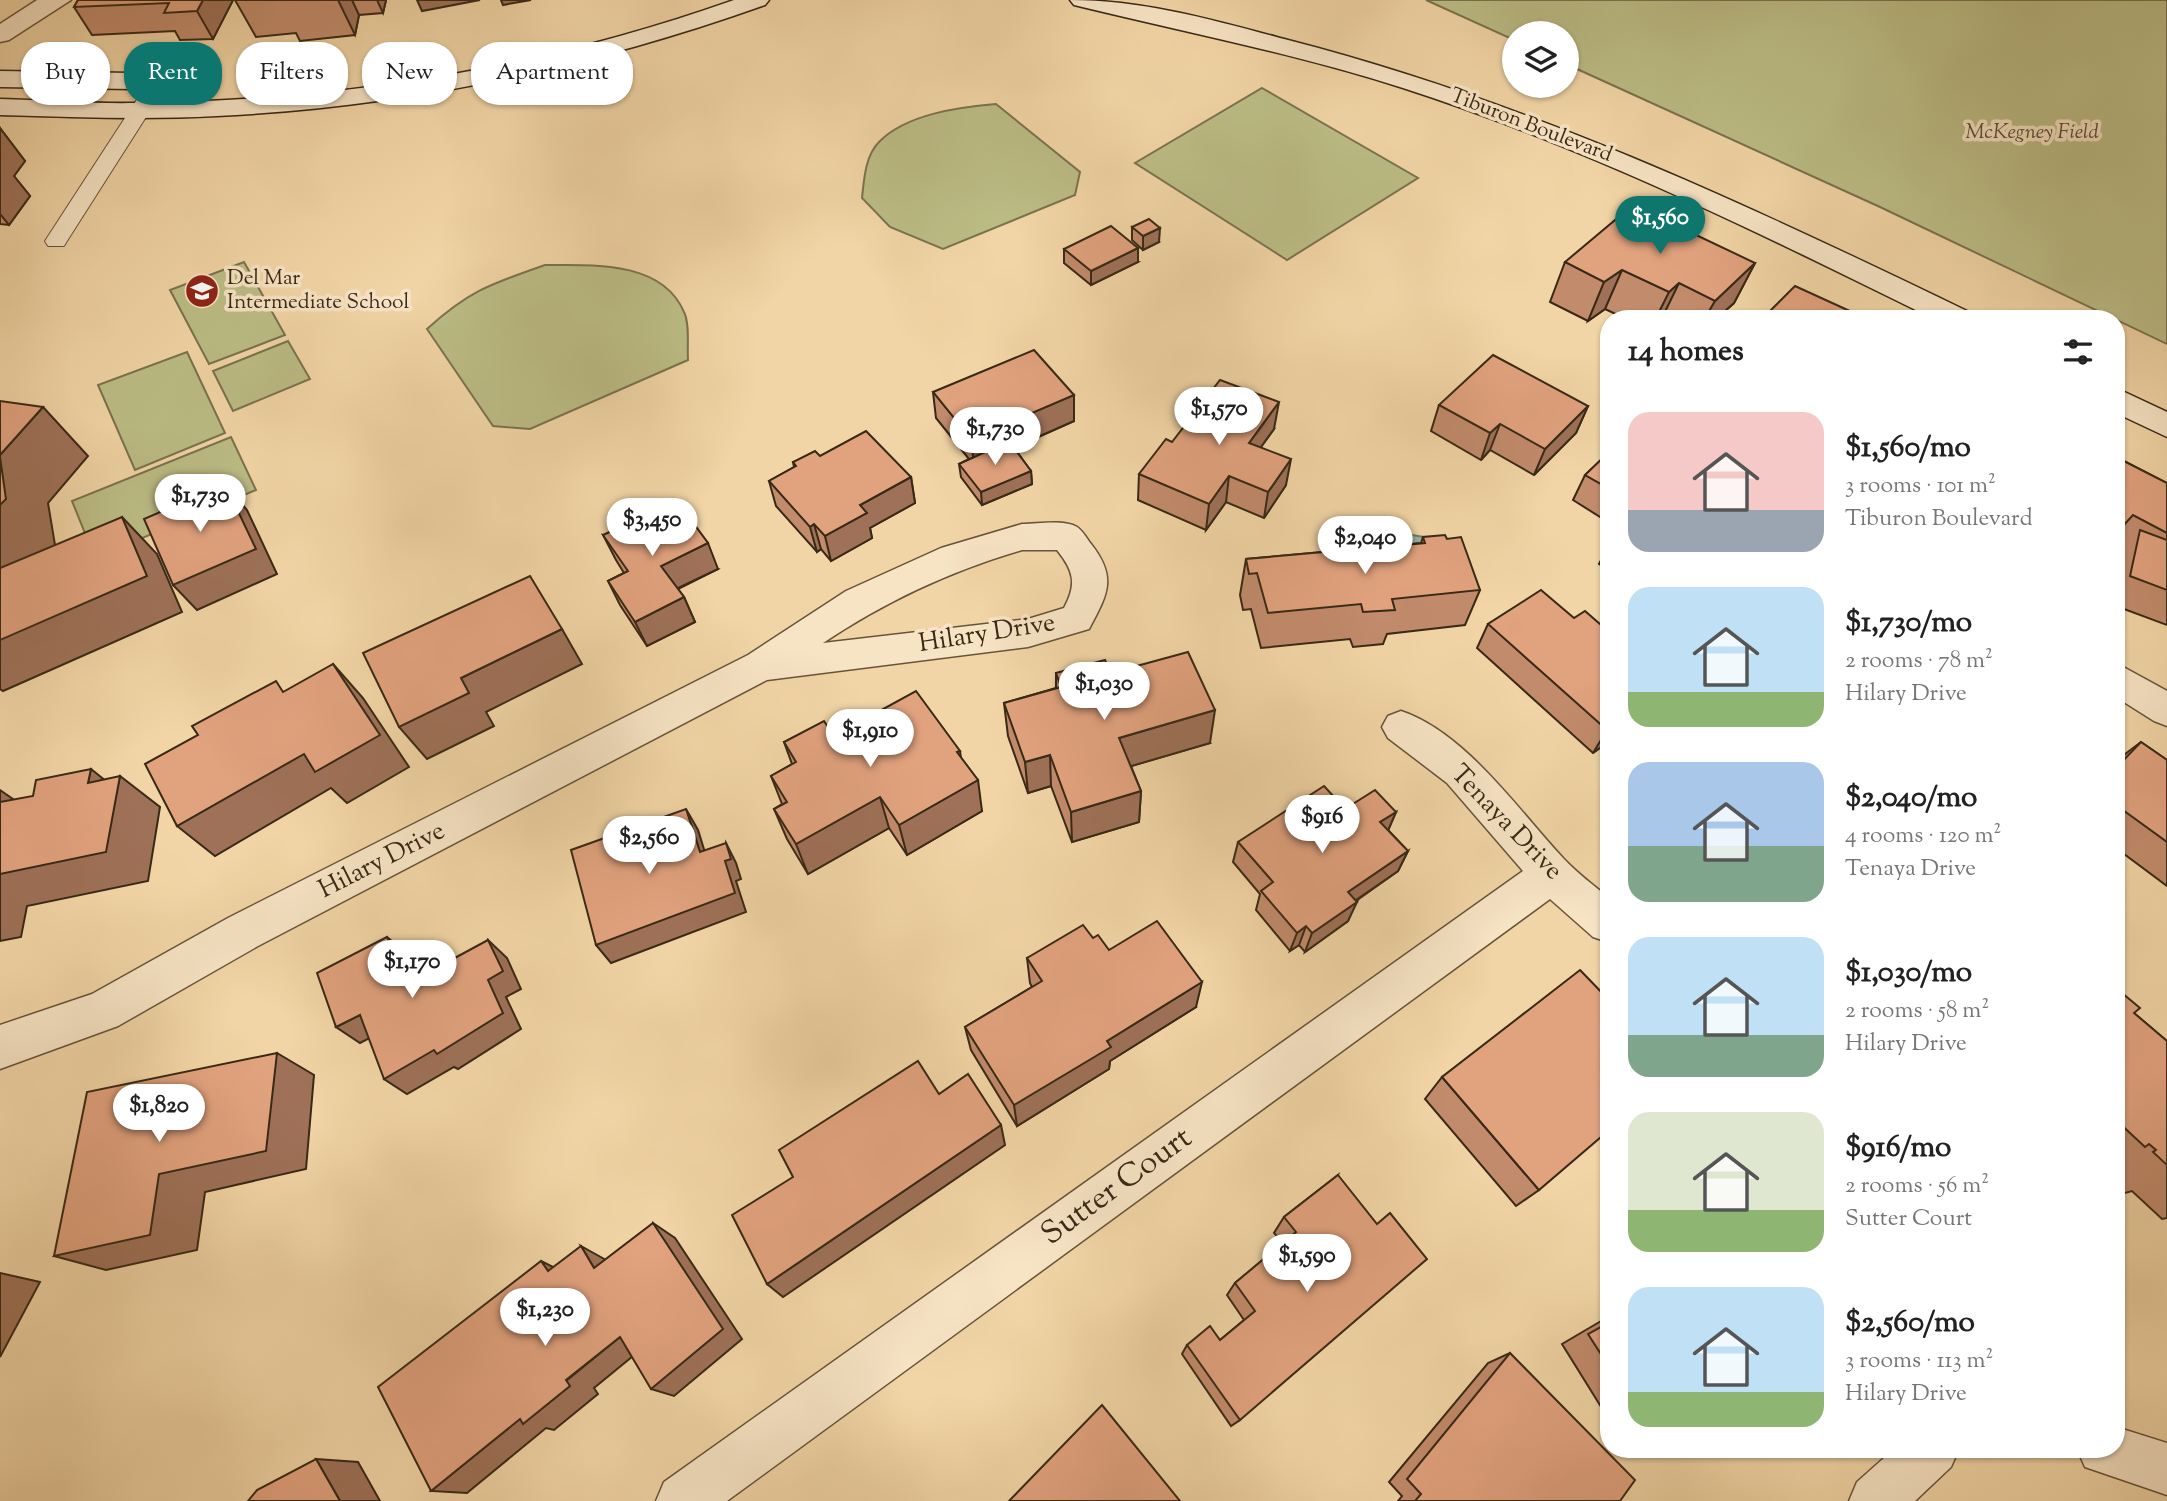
<!DOCTYPE html>
<html lang="en">
<head>
<meta charset="utf-8">
<style>
  :root { --surface:#fff; --page:#f6f6f6; --text:#222; --muted:#767676; --accent:#0f766e }
  body { margin:0; font-family:"Sorts Mill Goudy",serif; background:var(--page); color:var(--text); height:100vh; display:flex; flex-direction:column; font-size:26px; white-space:nowrap }
  * { box-sizing:border-box; margin:0 }
  p { font-size:23px; color:var(--muted) }
  .icon { flex:none; width:38px; height:38px; fill:none; stroke:currentColor; stroke-width:2; stroke-linecap:round; stroke-linejoin:round }
  .map { position:relative; flex:1; overflow:hidden }
  .panel { position:absolute; left:1600px; top:310px; width:525px; height:1148px; display:flex; flex-direction:column; background:var(--surface); border-radius:28px; box-shadow:0 2px 5px #0004 }
  .panel>* { flex:none }
  .hud { position:absolute; left:21px; top:42px; width:665px; height:63px; display:flex; gap:14px }
  .fabs { position:absolute; left:1502px; top:21px; display:grid; gap:14px }
  .fabs a { display:grid; place-items:center; width:77px; height:77px; border-radius:50%; background:var(--surface); box-shadow:0 2px 5px #0004; font-size:35px }
  .price { position:absolute; translate:-50% -60px; padding:0 16px; border-radius:24px; background:#fff; color:#222; font-size:23px; line-height:46px; filter:drop-shadow(0 2px 4px #0008) }
  .price::after { content:''; position:absolute; left:50%; top:42px; width:21px; height:16px; margin-left:-10px; background:inherit; clip-path:polygon(0 0,100% 0,50% 100%) }
  .price.on { background:var(--accent); color:#fff }
  ul { padding:0; list-style:none }
  li { display:flex; align-items:center; gap:21px; height:175px; padding:0 28px }
  li span { display:grid; place-items:center; flex:none; width:196px; height:140px; border-radius:21px; color:#555 }
  li>.icon { margin-inline-start:auto }
  span .icon { width:84px; height:84px; fill:#fffc; stroke-width:1 }
  li b { font-size:30px }
  h2 { display:flex; justify-content:space-between; align-items:center; height:84px; padding:0 28px; font-size:30px }
  .pill { padding:0 24px; border-radius:28px; background:var(--surface); box-shadow:0 2px 5px #0004; font-size:24px; line-height:63px }
  .pill.on { background:var(--accent); color:#fff }
  .map>svg:first-child { display:block }
</style>
</head>
<body>
<div class="map">
<svg width="2167" height="1501" viewBox="0 0 2167 1501">
  <rect width="100%" height="100%" fill="#f2d5a6"/>
  <filter id="stains"><feTurbulence type="fractalNoise" baseFrequency=".00286" numOctaves="4"/><feColorMatrix values="0 0 0 0 .2 0 0 0 0 .09 0 0 0 0 .02 0 0 0 .5 -.17"/></filter>
  <radialGradient id="worn" r=".72"><stop offset=".6" stop-color="#630" stop-opacity="0"/><stop offset="1" stop-color="#630" stop-opacity=".3"/></radialGradient>
  <g fill="#bcbd86" stroke="#7a734e" stroke-width="2">
    <polygon points="1426,0 2167,0 2167,344 1880,207 1566,64 1566,33 1514,33 1514,40"/>
    <polygon points="1262,88 1418,178 1287,260 1135,163"/>
    <path d="M 996,104 L 1080,172 L 1075,195 L 943,249 L 890,227 L 862,198 C 864,180 865,156 879,142 C 906,114 960,107 996,104 Z"/>
    <polygon points="244,262 285,335 209,364 170,290"/>
    <path d="M 545,265 C 591,265 662,260 684,312 C 690,324 687,346 688,360 L 530,429 L 493,426 L 427,329 C 470,290 491,284 545,265 Z"/>
    <polygon points="288,341 310,379 233,411 213,371"/>
    <polygon points="187,352 225,433 135,470 98,385"/>
    <polygon points="231,437 256,490 95,558 72,501"/>
  </g>
  <polygon fill="#9cb8ad" stroke="#747f71" stroke-width="2" points="1389,531 1447,541 1377,556 1382,532"/>
  <g fill="none" stroke-linecap="round" stroke-linejoin="round">
    <g stroke="#66543a" stroke-width="2">
      <polygon id="lane" points="157,78 167,84 67,241 64,246 48,246 45,241 147,84"/>
    </g>
    <g stroke="#66543a" stroke-width="3">
      <g id="street">
        <polygon points="37,0 71,0 9,40 0,42 0,24"/>
        <path d="M 1022,524 C 1038,524 1063,519 1077,527 C 1083,531 1087,539 1091,544 C 1118,578 1107,595 1089,629 L 1028,647 L 767,680 L 258,946 L 118,1026 L 0,1069 L 0,1025 L 92,994 L 228,918 L 748,655 L 846,591 L 941,548 ZM 1022,550 L 1057,550 C 1074,571 1077,584 1064,608 L 1028,619 L 823,643 C 886,601 950,571 1022,550 Z"/>
        <polygon points="2116,663 2167,691 2167,726 2154,721 2116,697"/>
        <path d="M 1401,711 C 1466,733 1518,810 1563,858 C 1577,873 1593,885 1608,897 L 1608,942 L 1593,937 L 1550,899 L 727,1501 L 656,1501 L 664,1482 L 1523,871 L 1447,783 L 1388,738 L 1382,727 L 1388,716 Z"/>
        <polygon points="2116,1427 2167,1443 2167,1495 2085,1467 2077,1449 2116,1449"/>
        <polygon points="1894,1449 1959,1449 1951,1467 1915,1501 1849,1501 1857,1482"/>
      </g>
    </g>
    <g stroke="#382916" stroke-width="3">
      <g id="secondary">
        <path d="M 734,0 L 769,0 L 765,5 C 588,68 406,107 217,116 C 145,120 73,117 0,115 L 0,99 C 46,100 92,104 137,103 C 341,101 542,68 734,0 Z"/>
        <path d="M 1070,0 C 1144,0 1217,21 1288,40 C 1526,101 1746,204 1967,311 L 1971,318 L 1932,318 C 1760,233 1586,147 1403,88 C 1294,53 1184,32 1074,5 Z"/>
        <polygon points="0,71 198,74 207,77 211,82 207,87 198,90 0,87"/>
        <polygon points="2116,388 2167,412 2167,437 2116,413"/>
      </g>
    </g>
    <use href="#lane" fill="#f7e4c5" fill-rule="evenodd"/>
    <use href="#street" fill="#f7e4c5" fill-rule="evenodd"/>
    <use href="#secondary" fill="#f7e4c5" fill-rule="evenodd"/>
  </g>
  <g fill="#c28b6c" stroke="#382916" stroke-width="2">
    <polygon points="78,0 233,0 213,39 180,40 175,31 92,35 74,7"/>
    <polygon points="235,0 386,0 383,13 359,15 355,35 300,41 296,33 256,37"/>
    <polygon points="0,128 25,161 14,176 30,196 9,225 0,224"/>
    <polygon points="1132,227 1159,242 1143,250 1132,240"/>
    <polygon points="1064,249 1138,262 1091,285 1064,263"/>
    <polygon points="1565,262 1755,263 1734,303 1717,318 1624,318 1605,309 1588,321 1550,302"/>
    <polygon points="933,392 1074,395 1074,421 1014,448 1031,471 1032,484 982,505 961,477 959,464 969,459 936,418"/>
    <polygon points="1439,405 1588,406 1576,433 1534,475 1490,450 1481,460 1431,431"/>
    <polygon points="1274,429 1261,447 1286,485 1264,518 1226,502 1206,530 1138,500 1139,474 1172,442"/>
    <polygon points="1608,453 1608,522 1573,500 1585,475"/>
    <polygon points="820,456 911,477 915,503 870,528 872,538 831,561 821,549 817,552 776,506 769,481 794,467 793,462"/>
    <polygon points="2116,457 2167,483 2167,625 2116,606 2116,553 2121,548 2116,546"/>
    <polygon points="603,535 718,569 678,589 684,597 695,622 647,646 620,605 608,581 624,573 616,560"/>
    <polygon points="1423,537 1447,539 1480,590 1465,625 1387,634 1383,644 1353,647 1350,639 1261,648 1251,609 1243,610 1240,595 1246,559 1421,543"/>
    <polygon points="1608,547 1608,570 1599,564"/>
    <polygon points="1574,618 1608,631 1608,742 1593,753 1477,648 1488,624"/>
    <polygon points="1056,673 1111,673 1210,743 1131,766 1141,791 1139,822 1072,842 1051,786 1028,793 1008,736 1004,703 1056,688"/>
    <polygon points="834,736 960,751 961,758 982,811 907,855 889,828 808,874 787,839 774,809 782,804 771,776 792,764 784,742"/>
    <polygon points="2141,742 2167,760 2167,886 2116,848 2116,761"/>
    <polygon points="1345,809 1396,812 1388,830 1408,851 1398,871 1356,901 1348,921 1305,952 1299,945 1290,951 1256,910 1260,894 1233,862 1238,842"/>
    <polygon points="1093,938 1109,950 1196,1007 1110,1061 1109,1069 1017,1126 971,1050 965,1027 1032,987 1030,983 1027,958"/>
    <polygon points="2116,988 2134,1013 2167,1041 2167,1218 2162,1219 2132,1191 2125,1193 2116,1185"/>
    <polygon points="1442,1077 1539,1190 1516,1206 1425,1099"/>
    <polygon points="1338,1175 1240,1420 1231,1426 1182,1354 1187,1345 1220,1340 1244,1320 1227,1295 1235,1283 1283,1243 1274,1233 1284,1217"/>
    <polygon points="1608,1317 1608,1418 1562,1344"/>
    <polygon points="1510,1353 1620,1501 1398,1501 1402,1496 1389,1482 1488,1363"/>
    <polygon points="1627,1449 1667,1449 1663,1452 1632,1456"/>
  </g>
  <g fill="#9e7158" stroke="#382916" stroke-width="2">
    <polygon points="203,0 233,0 213,39 197,11"/>
    <polygon points="338,0 352,0 359,15 355,35"/>
    <polygon points="377,0 386,0 383,13"/>
    <polygon points="417,0 480,0 422,11"/>
    <polygon points="501,0 531,0 503,5"/>
    <polygon points="0,128 25,161 14,176 30,196 9,225 0,214"/>
    <polygon points="1160,228 1159,242 1143,250 1143,236"/>
    <polygon points="1138,248 1138,262 1091,285 1091,271"/>
    <polygon points="1755,263 1734,303 1717,318 1705,318 1715,301"/>
    <polygon points="1622,270 1605,309 1588,321 1604,282"/>
    <polygon points="1679,283 1662,318 1656,318 1669,292"/>
    <polygon points="1074,395 1074,421 974,465 971,439"/>
    <polygon points="1279,402 1274,429 1245,469 1249,443"/>
    <polygon points="1588,406 1576,433 1534,475 1545,449"/>
    <polygon points="43,407 88,456 48,503 55,545 0,606 0,455"/>
    <polygon points="1500,424 1490,450 1481,460 1490,433"/>
    <polygon points="1291,459 1286,485 1264,518 1268,492"/>
    <polygon points="1031,471 1032,484 982,505 981,492"/>
    <polygon points="1229,476 1226,502 1206,530 1209,504"/>
    <polygon points="911,477 915,503 870,528 872,538 831,561 825,536 860,505"/>
    <polygon points="225,484 247,510 277,574 197,610 173,585"/>
    <polygon points="122,517 157,554 182,612 3,691 0,689 0,640"/>
    <polygon points="814,524 821,549 817,552 810,527"/>
    <polygon points="708,543 718,569 672,591 661,566"/>
    <polygon points="684,597 695,622 647,646 635,622"/>
    <polygon points="562,629 582,664 486,712 494,726 427,759 399,727 461,678"/>
    <polygon points="333,664 363,698 409,767 347,803 331,788 215,856 177,826"/>
    <polygon points="1215,710 1210,743 1118,770 1119,738"/>
    <polygon points="1607,730 1608,730 1608,742 1593,753"/>
    <polygon points="1050,755 1051,786 1028,793 1025,762"/>
    <polygon points="91,769 117,790 120,776 160,807 148,881 27,906 21,937 0,941 0,874 88,783"/>
    <polygon points="978,780 982,811 907,855 899,825"/>
    <polygon points="0,790 36,815 0,815"/>
    <polygon points="1141,791 1139,822 1072,842 1071,812"/>
    <polygon points="880,797 889,828 808,874 796,844"/>
    <polygon points="686,809 698,830 711,872 700,852"/>
    <polygon points="1396,812 1387,833 1380,822"/>
    <polygon points="726,843 736,863 741,879 736,881 746,912 611,963 596,945 725,861"/>
    <polygon points="1408,851 1398,871 1340,911 1348,892"/>
    <polygon points="1357,902 1348,921 1305,952 1312,933"/>
    <polygon points="1306,926 1299,945 1290,951 1297,933"/>
    <polygon points="387,937 409,955 423,989 402,972"/>
    <polygon points="488,940 507,958 521,989 506,997 521,1029 458,1069 454,1067 407,1094 384,1079 488,980"/>
    <polygon points="435,954 455,972 440,966"/>
    <polygon points="1202,982 1196,1007 1110,1061 1109,1069 1017,1126 1014,1105 1107,1041"/>
    <polygon points="360,1015 383,1031 360,1043 336,1027"/>
    <polygon points="277,1053 314,1075 306,1169 205,1192 197,1250 106,1270 54,1256 159,1174"/>
    <polygon points="1001,1125 1005,1145 783,1297 767,1284"/>
    <polygon points="653,1223 675,1238 742,1339 674,1396 651,1389"/>
    <polygon points="581,1246 606,1260 594,1268"/>
    <polygon points="541,1261 569,1275 548,1271"/>
    <polygon points="0,1273 40,1282 0,1357"/>
    <polygon points="620,1337 644,1347 594,1388 598,1394 554,1430 546,1428 467,1493 431,1491"/>
    <polygon points="316,1459 358,1462 380,1501 340,1501"/>
  </g>
  <g fill="#e1a27e" stroke="#382916" stroke-width="2">
    <polygon points="78,0 203,0 197,11 164,13 169,3 74,7"/>
    <polygon points="1633,205 1755,263 1715,301 1679,283 1669,292 1622,270 1604,282 1565,262"/>
    <polygon points="1149,219 1160,228 1143,236 1132,227"/>
    <polygon points="1111,226 1138,248 1091,271 1064,249"/>
    <polygon points="1795,286 1865,318 1763,318"/>
    <polygon points="1034,350 1074,395 971,439 933,392"/>
    <polygon points="1493,355 1588,406 1545,449 1500,424 1490,433 1439,405"/>
    <polygon points="1220,380 1279,402 1249,443 1291,459 1268,492 1229,476 1209,504 1139,474 1166,439 1172,442"/>
    <polygon points="0,401 43,407 0,455"/>
    <polygon points="866,431 911,477 860,505 867,513 825,536 814,524 810,527 769,481 796,466 793,462 815,451 820,456"/>
    <polygon points="1009,441 1031,471 981,492 959,464"/>
    <polygon points="1608,453 1608,488 1585,475"/>
    <polygon points="0,457 6,499 0,505"/>
    <polygon points="2116,457 2167,483 2167,533 2133,515 2122,527 2116,524"/>
    <polygon points="225,484 256,549 173,585 144,519"/>
    <polygon points="677,501 708,543 661,566 684,597 635,622 608,581 628,571 603,535"/>
    <polygon points="122,517 147,576 0,640 0,568"/>
    <polygon points="2140,530 2167,540 2167,590 2130,576"/>
    <polygon points="1445,535 1447,539 1461,537 1480,590 1392,599 1395,610 1363,612 1361,604 1268,613 1257,573 1249,574 1246,559 1425,543 1423,537"/>
    <polygon points="530,576 562,629 461,678 469,693 399,727 363,653"/>
    <polygon points="1541,590 1574,618 1585,611 1608,631 1608,730 1607,730 1488,624"/>
    <polygon points="1188,652 1215,710 1119,738 1141,791 1071,812 1050,755 1025,762 1004,703 1061,687 1056,673 1105,660 1111,673"/>
    <polygon points="333,664 380,735 315,772 304,754 177,826 145,764 198,735 192,726 276,681 283,692"/>
    <polygon points="916,691 960,751 957,752 978,780 899,825 880,797 796,844 774,809 787,802 771,776 796,762 784,742 824,721 834,736"/>
    <polygon points="2141,742 2167,760 2167,842 2116,805 2116,768"/>
    <polygon points="91,769 88,783 120,776 106,852 0,874 0,802 33,796 36,780"/>
    <polygon points="1324,786 1345,809 1375,790 1396,812 1380,822 1408,851 1348,892 1357,902 1312,933 1306,926 1297,933 1261,891 1273,882 1238,842"/>
    <polygon points="686,809 700,852 726,843 731,859 725,861 735,893 596,945 571,850"/>
    <polygon points="1157,921 1202,982 1107,1041 1111,1047 1014,1105 965,1027 1042,981 1027,958 1083,925 1093,938 1098,935 1109,950"/>
    <polygon points="387,937 402,972 435,954 440,966 488,940 503,971 488,980 503,1013 437,1054 434,1050 384,1079 360,1015 336,1027 317,973"/>
    <polygon points="1580,970 1608,999 1608,1131 1539,1190 1442,1077"/>
    <polygon points="2116,988 2140,1008 2134,1013 2167,1041 2167,1165 2153,1152 2156,1150 2149,1144 2145,1147 2116,1120"/>
    <polygon points="277,1053 266,1151 159,1174 150,1235 54,1256 87,1092"/>
    <polygon points="918,1061 939,1094 968,1074 1001,1125 767,1284 732,1215 793,1177 779,1150"/>
    <polygon points="1338,1175 1377,1224 1390,1213 1427,1259 1240,1420 1187,1345 1210,1326 1220,1340 1255,1311 1235,1283 1296,1232 1284,1217"/>
    <polygon points="653,1223 723,1329 651,1389 620,1337 566,1380 570,1386 523,1424 520,1419 431,1491 378,1387 541,1261 548,1271 581,1246 594,1268"/>
    <polygon points="1608,1323 1608,1365 1588,1334"/>
    <polygon points="1510,1353 1635,1480 1620,1501 1415,1501 1421,1494 1407,1479"/>
    <polygon points="1102,1405 1180,1501 1009,1501"/>
    <polygon points="316,1459 340,1501 248,1501 257,1490"/>
  </g>
  <defs>
    <g id="school-disc" transform="scale(1.75)"><circle r="9.5" fill="#8f2418" stroke="#f7e4c5"/><path d="M0-5L7-2L0 1L-7-2ZM-4 1L0 2.5L4 1V4Q0 6-4 4Z" fill="#fff"/></g>
  </defs>
  <g fill-rule="evenodd">
    <use href="#school-disc" x="202" y="291"/>
  </g>
  <g text-anchor="middle" dominant-baseline="central" stroke-width="7" stroke-linejoin="round" paint-order="stroke">
    <g font-size="21" fill="#382916" stroke="#f7e4c5">
      <text transform="translate(1531 126) rotate(21)">Tiburon Boulevard</text>
    </g>
    <g font-size="21" font-style="italic" fill="#594e32" stroke="#f7e4c5">
      <text x="2032" y="133">McKegney Field</text>
    </g>
    <g font-size="21" fill="#382916" stroke="#f7e4c5" text-anchor="start">
      <text x="227" y="279">Del Mar<tspan x="227" dy="24">Intermediate School</tspan></text>
    </g>
    <g font-size="26" fill="#382916" stroke="#f7e4c5">
      <text transform="translate(987 634) rotate(-9)">Hilary Drive</text>
      <text transform="translate(1506 823) rotate(46)">Tenaya Drive</text>
      <text transform="translate(382 861) rotate(-27)">Hilary Drive</text>
    </g>
    <g font-size="32" fill="#382916" stroke="#f7e4c5">
      <text transform="translate(1117 1187) rotate(-36)">Sutter Court</text>
    </g>
  </g>
  <rect width="100%" height="100%" filter="url(#stains)"/>
  <rect width="100%" height="100%" fill="url(#worn)"/>
</svg>
<div class="fabs">
<a><svg class="icon" aria-label="layers" viewBox="0 0 24 24"><path d="M12 4l9 5-9 5-9-5zM3 14l9 5 9-5"/></svg></a>
</div>
<b class="price on" style="left:1660px;top:256px">$1,560</b>
<b class="price" style="left:1219px;top:447px">$1,570</b>
<b class="price" style="left:995px;top:467px">$1,730</b>
<b class="price" style="left:200px;top:534px">$1,730</b>
<b class="price" style="left:652px;top:558px">$3,450</b>
<b class="price" style="left:1365px;top:576px">$2,040</b>
<b class="price" style="left:1104px;top:722px">$1,030</b>
<b class="price" style="left:870px;top:769px">$1,910</b>
<b class="price" style="left:1322px;top:855px">$916</b>
<b class="price" style="left:649px;top:876px">$2,560</b>
<b class="price" style="left:412px;top:1000px">$1,170</b>
<b class="price" style="left:159px;top:1144px">$1,820</b>
<b class="price" style="left:1307px;top:1294px">$1,590</b>
<b class="price" style="left:545px;top:1348px">$1,230</b>
<div class="hud">
<a class="pill">Buy</a>
<a class="pill on">Rent</a>
<a class="pill">Filters</a>
<a class="pill">New</a>
<a class="pill">Apartment</a>
</div>
<section class="panel">
<h2>14 homes<svg class="icon" aria-label="filters" viewBox="0 0 24 24"><path d="M4 7h16M4 17h16"/><circle cx="9" cy="7" r="2"/><circle cx="15" cy="17" r="2"/></svg></h2>
<ul>
<li><span style="background:linear-gradient(#f6c9c9 70%,#9aa5b1 0)"><svg class="icon" aria-label="home" viewBox="0 0 24 24"><path d="M3 11l9-7 9 7M6 9v11h12V9"/></svg></span><div><b>$1,560/mo</b><p>3 rooms · 101 m²</p><p>Tiburon Boulevard</p></div></li>
<li><span style="background:linear-gradient(#bfe0f5 75%,#8fb573 0)"><svg class="icon" aria-label="home" viewBox="0 0 24 24"><path d="M3 11l9-7 9 7M6 9v11h12V9"/></svg></span><div><b>$1,730/mo</b><p>2 rooms · 78 m²</p><p>Hilary Drive</p></div></li>
<li><span style="background:linear-gradient(#a9c7e8 60%,#7fa58c 0)"><svg class="icon" aria-label="home" viewBox="0 0 24 24"><path d="M3 11l9-7 9 7M6 9v11h12V9"/></svg></span><div><b>$2,040/mo</b><p>4 rooms · 120 m²</p><p>Tenaya Drive</p></div></li>
<li><span style="background:linear-gradient(#bfe0f5 70%,#7fa58c 0)"><svg class="icon" aria-label="home" viewBox="0 0 24 24"><path d="M3 11l9-7 9 7M6 9v11h12V9"/></svg></span><div><b>$1,030/mo</b><p>2 rooms · 58 m²</p><p>Hilary Drive</p></div></li>
<li><span style="background:linear-gradient(#dfe7d0 70%,#8fb573 0)"><svg class="icon" aria-label="home" viewBox="0 0 24 24"><path d="M3 11l9-7 9 7M6 9v11h12V9"/></svg></span><div><b>$916/mo</b><p>2 rooms · 56 m²</p><p>Sutter Court</p></div></li>
<li><span style="background:linear-gradient(#bfe0f5 75%,#8fb573 0)"><svg class="icon" aria-label="home" viewBox="0 0 24 24"><path d="M3 11l9-7 9 7M6 9v11h12V9"/></svg></span><div><b>$2,560/mo</b><p>3 rooms · 113 m²</p><p>Hilary Drive</p></div></li>
</ul>
</section>
</div>
</body>
</html>
